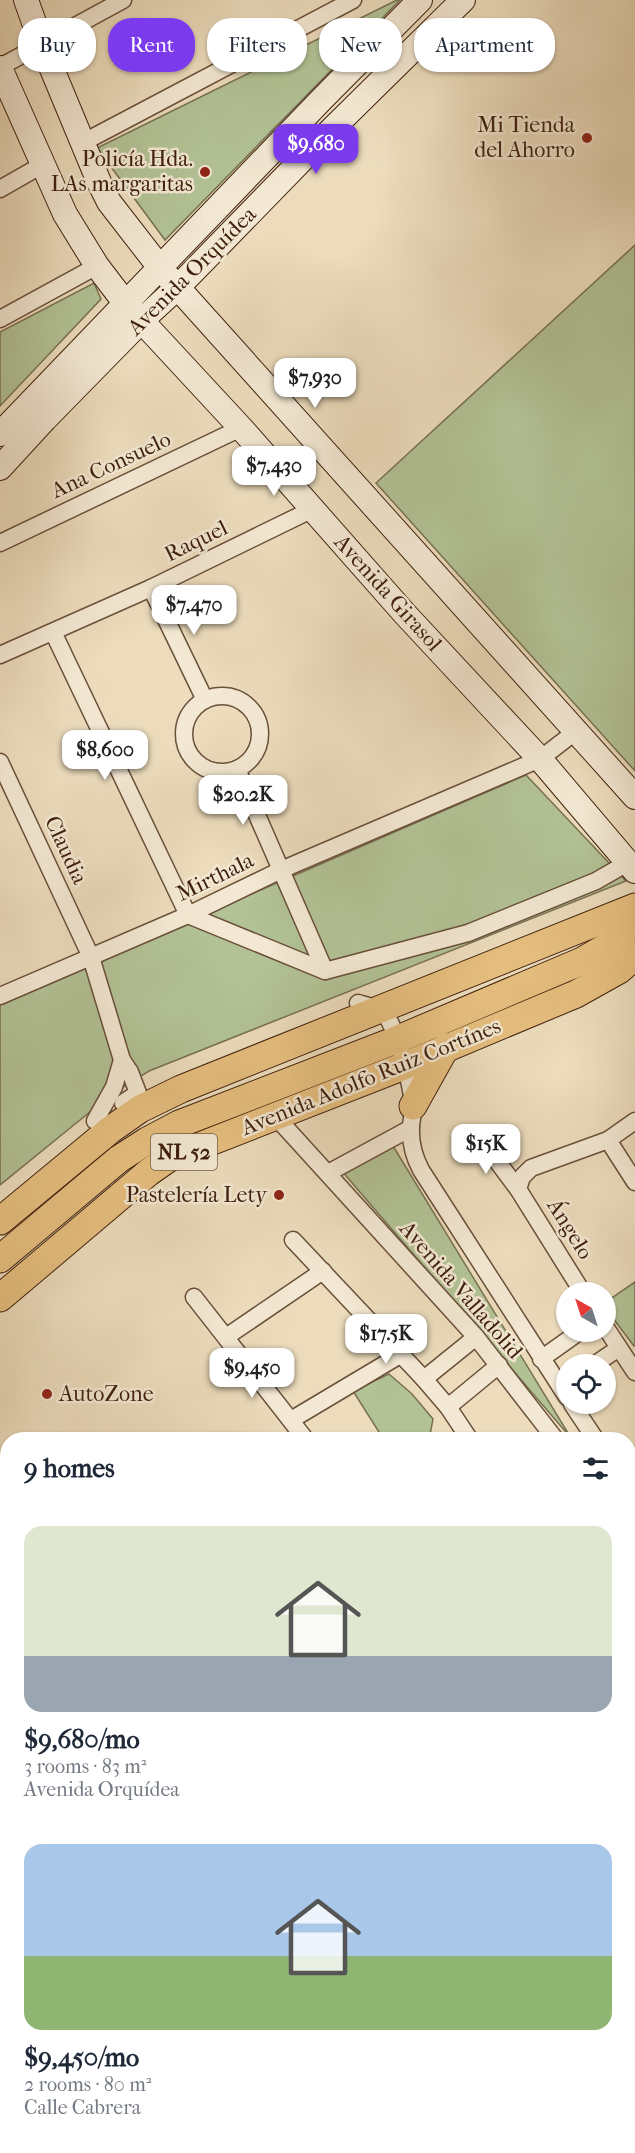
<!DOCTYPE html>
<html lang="en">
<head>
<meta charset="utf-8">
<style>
  :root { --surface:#fff; --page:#f2f2f3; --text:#1f2937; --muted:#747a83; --accent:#7c3aed }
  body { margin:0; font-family:"IM FELL French Canon",serif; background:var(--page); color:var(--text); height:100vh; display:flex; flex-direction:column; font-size:22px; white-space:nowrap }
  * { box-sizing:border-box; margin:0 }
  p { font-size:20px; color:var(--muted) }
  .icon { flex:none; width:33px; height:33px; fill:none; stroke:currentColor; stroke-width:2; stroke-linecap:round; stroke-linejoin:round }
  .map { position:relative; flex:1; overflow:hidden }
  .details { position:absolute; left:0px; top:1432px; width:636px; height:722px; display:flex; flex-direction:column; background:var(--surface); border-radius:24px 24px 0 0; box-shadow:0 2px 4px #0004 }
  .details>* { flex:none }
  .top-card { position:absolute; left:18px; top:18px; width:600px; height:54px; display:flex; gap:12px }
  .needle { width:39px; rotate:321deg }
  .buttons { position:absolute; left:556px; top:1282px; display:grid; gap:12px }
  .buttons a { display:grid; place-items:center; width:60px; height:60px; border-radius:50%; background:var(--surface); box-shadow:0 2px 4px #0004; font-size:30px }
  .price { position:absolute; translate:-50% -51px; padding:0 14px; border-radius:12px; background:#fff; color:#222; font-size:20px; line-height:39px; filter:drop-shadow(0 2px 3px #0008) }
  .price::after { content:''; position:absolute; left:50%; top:36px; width:18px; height:14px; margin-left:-9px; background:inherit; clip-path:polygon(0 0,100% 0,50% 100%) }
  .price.selected { background:var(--accent); color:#fff }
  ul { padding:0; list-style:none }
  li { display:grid; align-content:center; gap:12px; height:318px; padding:0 24px }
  li span { display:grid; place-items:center; height:186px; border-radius:18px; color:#555 }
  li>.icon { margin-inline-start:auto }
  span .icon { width:108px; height:108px; fill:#fffc; stroke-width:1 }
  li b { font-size:26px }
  h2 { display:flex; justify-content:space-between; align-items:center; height:72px; padding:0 24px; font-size:26px }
  .pill { padding:0 21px; border-radius:24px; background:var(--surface); box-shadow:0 2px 4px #0004; font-size:21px; line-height:54px }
  .pill.selected { background:var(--accent); color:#fff }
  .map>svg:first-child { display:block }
</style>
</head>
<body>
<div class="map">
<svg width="635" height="2153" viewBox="0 0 635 2153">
  <rect width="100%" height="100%" fill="#ecdcbc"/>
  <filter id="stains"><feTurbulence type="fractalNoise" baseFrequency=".00333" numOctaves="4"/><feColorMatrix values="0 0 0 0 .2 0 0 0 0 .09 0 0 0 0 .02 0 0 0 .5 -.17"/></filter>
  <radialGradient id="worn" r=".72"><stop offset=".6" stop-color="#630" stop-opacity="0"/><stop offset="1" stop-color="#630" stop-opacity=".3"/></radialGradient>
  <g fill="#b2c295" stroke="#787152" stroke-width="1.5">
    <polygon points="397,0 400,0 165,240 97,148"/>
    <polygon points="635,245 635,771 376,483"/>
    <polygon points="94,283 101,299 0,406 0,332"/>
    <polygon points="526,775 626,881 149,1071 112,1094 0,1185 0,1003"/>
    <polygon points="393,1146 571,1438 341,1170"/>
    <polygon points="635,1282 635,1345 634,1346 606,1309 606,1302"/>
    <polygon points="389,1374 412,1394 433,1419 430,1435 422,1440 384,1440 353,1391"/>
  </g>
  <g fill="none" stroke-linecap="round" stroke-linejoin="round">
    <g stroke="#6a4f3a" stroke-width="19">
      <g id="street">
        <polyline points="0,67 123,0"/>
        <polyline points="82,143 353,0"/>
        <polyline points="0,189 42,165"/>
        <polyline points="0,319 97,266"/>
        <polyline points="0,543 241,428"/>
        <polyline points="151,588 205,700"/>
        <polyline points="53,632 188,915 325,971 468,933 596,881 629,862"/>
        <polyline points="0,655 151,588 313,509"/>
        <circle cx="222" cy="734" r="38"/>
        <polyline points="0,762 91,957 122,1060 114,1087 95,1121"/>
        <polyline points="237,769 325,971"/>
        <polyline points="0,996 188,915 281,870 540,759 575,732"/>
        <path d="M 358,1003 C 368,1006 380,1008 387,1017 C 397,1032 413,1089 413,1107 C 413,1113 412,1119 411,1125 C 410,1141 414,1157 421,1170 L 567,1397"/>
        <polyline points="122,1060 130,1072 138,1093 123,1103"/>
        <polyline points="276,1117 476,1337 556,1440"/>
        <polyline points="608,1140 635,1182"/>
        <polyline points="482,1141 518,1189 583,1293"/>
        <polyline points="328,1173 411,1128"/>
        <polyline points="518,1189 522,1177 531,1168 608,1140 635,1121"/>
        <polyline points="293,1240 424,1379 448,1407 470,1440"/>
        <polyline points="194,1297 306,1440"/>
        <polyline points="606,1328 635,1372"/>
        <polyline points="226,1337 323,1271"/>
        <polyline points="541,1359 579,1332"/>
        <polyline points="594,1365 619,1348"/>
        <polyline points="424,1379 476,1337"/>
        <polyline points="572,1404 596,1440"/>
        <polyline points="448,1407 499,1365"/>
        <polyline points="291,1420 400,1355"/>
        <polyline points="628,1488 635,1498"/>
        <polyline points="628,1544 635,1554"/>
        <polyline points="628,1622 635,1618"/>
        <polyline points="628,1666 635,1679"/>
        <polyline points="628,1704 635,1700"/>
        <polyline points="628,1830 635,1826"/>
        <polyline points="628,1957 635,1953"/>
        <polyline points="628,2074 635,2070"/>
        <polyline points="180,2146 184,2153"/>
        <polyline points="301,2146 305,2153"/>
        <polyline points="423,2146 427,2153"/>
        <polyline points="86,2153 97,2146"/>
        <polyline points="503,2153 513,2146"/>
      </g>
    </g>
    <g stroke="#3f200e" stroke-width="26">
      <g id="secondary">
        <polyline points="26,0 42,45 99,182 109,202 161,269 635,797"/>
        <polyline points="0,68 65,214 97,266 126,304 241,428 405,614 540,759 635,871"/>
        <polyline points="0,434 321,100 420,0"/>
        <polyline points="0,468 45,419 141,321 178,287 328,133 463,0"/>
      </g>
    </g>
    <g stroke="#3f200e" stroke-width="29">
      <g id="primary">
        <polyline points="413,1106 446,1047"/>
        <polyline points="0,1221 110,1130 140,1109 181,1089 635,907"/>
        <polyline points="0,1259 119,1159 147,1141 179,1124 396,1040 582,961 608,946 635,925"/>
        <polyline points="0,1298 149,1172 169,1158 404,1066 576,994 619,970 635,956"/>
      </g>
    </g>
    <use href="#street" stroke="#f3e8d3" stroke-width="16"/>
    <use href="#secondary" stroke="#f3e8d3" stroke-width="24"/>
    <use href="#primary" stroke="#e6be7e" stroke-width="27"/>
  </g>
  <g fill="#8f2418" stroke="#f3e8d3" stroke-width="2">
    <circle cx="587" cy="138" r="6"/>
    <circle cx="205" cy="172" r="6"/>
    <circle cx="279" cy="1195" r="6"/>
    <circle cx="47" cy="1394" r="6"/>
  </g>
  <g text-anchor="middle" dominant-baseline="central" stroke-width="5" stroke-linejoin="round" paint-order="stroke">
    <rect fill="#f3e8d3" stroke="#755c49" stroke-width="1.5" x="151" y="1134" width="66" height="36" rx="4.5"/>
    <g font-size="21" font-weight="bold" fill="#3f200e">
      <text x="184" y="1152">NL 52</text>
    </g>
    <g font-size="22" fill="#3f200e" stroke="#f3e8d3" text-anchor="end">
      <text x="575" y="125">Mi Tienda<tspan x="575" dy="25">del Ahorro</tspan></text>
      <text x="193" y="159">Policía Hda.<tspan x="193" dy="25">LAs margaritas</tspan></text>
      <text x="267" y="1195">Pastelería Lety</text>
      <text x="59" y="1394" text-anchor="start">AutoZone</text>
    </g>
    <g font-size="22" fill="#3f200e" stroke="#f3e8d3">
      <text transform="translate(192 271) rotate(-45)">Avenida Orquídea</text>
      <text transform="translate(111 465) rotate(-25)">Ana Consuelo</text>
      <text transform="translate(196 541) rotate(-26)">Raquel</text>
      <text transform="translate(388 593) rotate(48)">Avenida Girasol</text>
      <text transform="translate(66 850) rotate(65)">Claudia</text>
      <text transform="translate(215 877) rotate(-26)">Mirthala</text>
      <text transform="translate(371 1077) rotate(-22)">Avenida Adolfo Ruiz Cortínes</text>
      <text transform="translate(570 1229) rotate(58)">Ángelo</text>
      <text transform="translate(461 1290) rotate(49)">Avenida Valladolid</text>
    </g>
  </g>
  <rect width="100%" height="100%" filter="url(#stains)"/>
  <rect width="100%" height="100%" fill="url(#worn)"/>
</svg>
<div class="buttons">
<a><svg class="needle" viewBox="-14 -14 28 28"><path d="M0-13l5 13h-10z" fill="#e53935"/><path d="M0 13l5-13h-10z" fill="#747a83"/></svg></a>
<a><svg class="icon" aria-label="locate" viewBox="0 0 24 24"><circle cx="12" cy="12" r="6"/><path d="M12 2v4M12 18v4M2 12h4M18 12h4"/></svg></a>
</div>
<b class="price selected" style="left:316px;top:175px">$9,680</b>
<b class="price" style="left:315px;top:409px">$7,930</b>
<b class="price" style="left:274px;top:497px">$7,430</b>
<b class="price" style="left:194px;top:636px">$7,470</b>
<b class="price" style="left:105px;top:781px">$8,600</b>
<b class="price" style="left:243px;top:826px">$20.2K</b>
<b class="price" style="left:486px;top:1175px">$15K</b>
<b class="price" style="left:386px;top:1365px">$17.5K</b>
<b class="price" style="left:252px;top:1399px">$9,450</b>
<div class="top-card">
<a class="pill">Buy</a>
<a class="pill selected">Rent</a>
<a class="pill">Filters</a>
<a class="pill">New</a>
<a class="pill">Apartment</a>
</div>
<section class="details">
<h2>9 homes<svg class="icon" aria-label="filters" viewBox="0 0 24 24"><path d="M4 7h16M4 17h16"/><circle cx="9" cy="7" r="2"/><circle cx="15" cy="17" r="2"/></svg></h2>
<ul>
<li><span style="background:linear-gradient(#dfe7d0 70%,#9aa5b1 0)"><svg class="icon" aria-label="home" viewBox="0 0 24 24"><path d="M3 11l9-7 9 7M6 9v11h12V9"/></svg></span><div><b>$9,680/mo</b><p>3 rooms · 83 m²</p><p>Avenida Orquídea</p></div></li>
<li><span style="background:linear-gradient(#a9c7e8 60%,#8fb573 0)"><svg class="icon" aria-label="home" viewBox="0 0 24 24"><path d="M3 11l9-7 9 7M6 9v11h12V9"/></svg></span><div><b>$9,450/mo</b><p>2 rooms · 80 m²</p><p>Calle Cabrera</p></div></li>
</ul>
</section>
</div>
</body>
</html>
